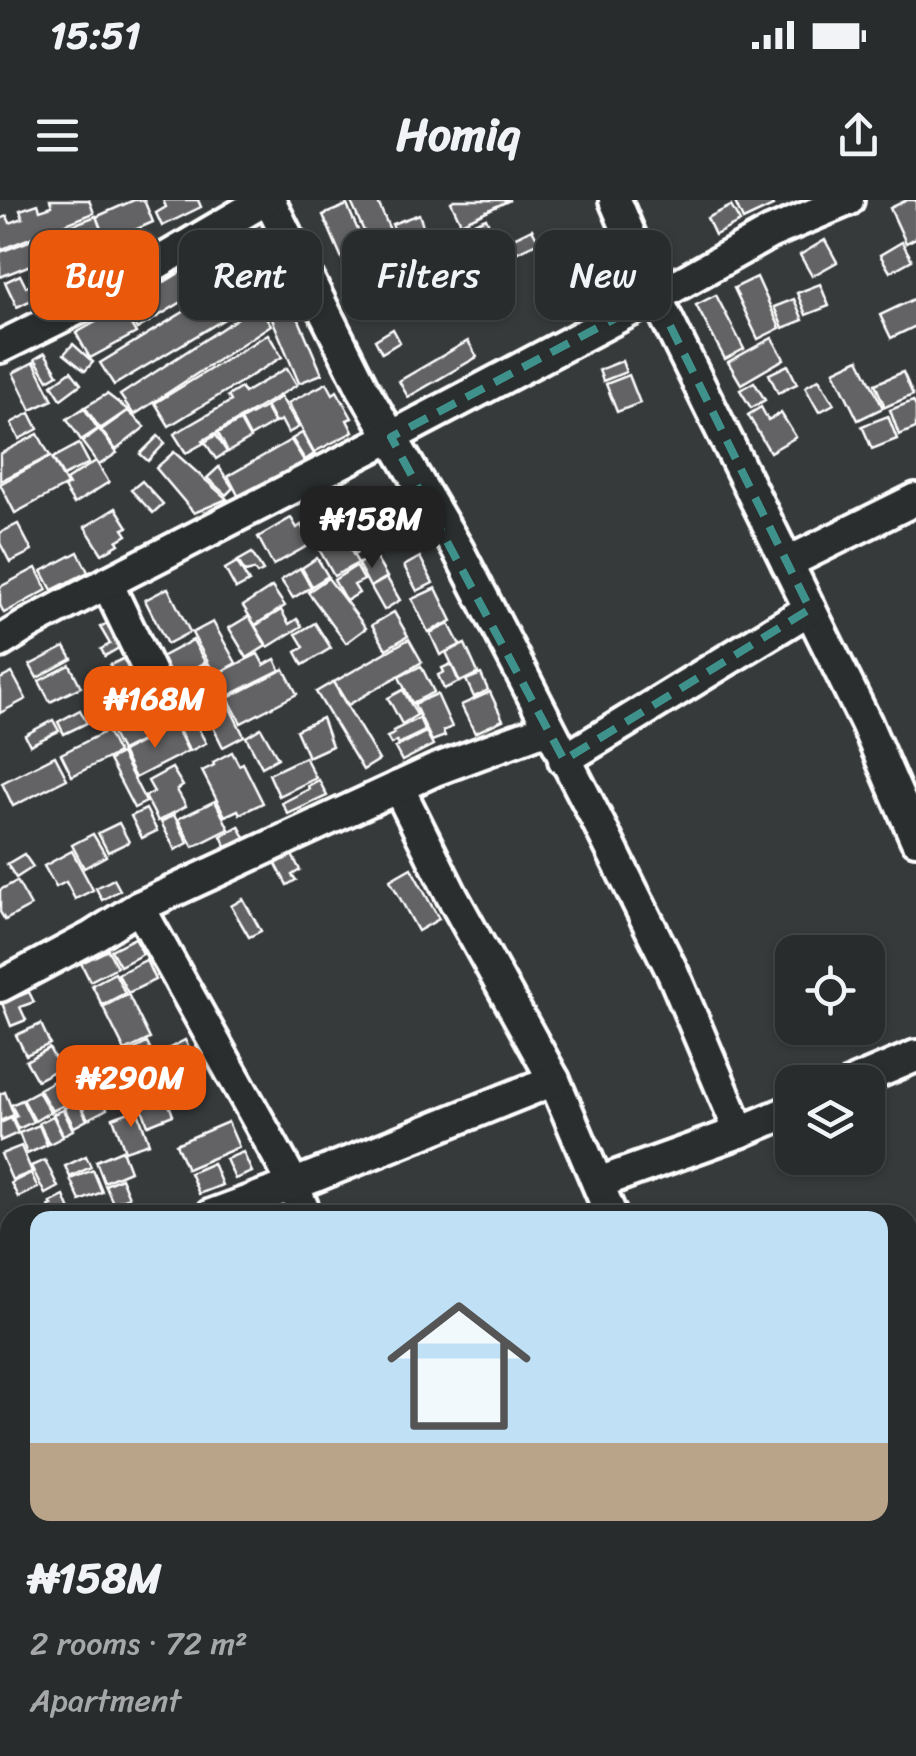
<!DOCTYPE html>
<html lang="en">
<head>
<meta charset="utf-8">
<style>
  :root { --surface:#292c2c; --page:#313434; --text:#f1f3f6; --muted:#a5a7a9; --line:#454848; --accent:#ea580c }
  body { margin:0; font-family:Sriracha,sans-serif; background:var(--page); color:var(--text); height:100vh; display:flex; flex-direction:column; font-size:38px; white-space:nowrap }
  * { box-sizing:border-box; margin:0 }
  p { font-size:32px; color:var(--muted) }
  .icon { flex:none; width:55px; height:55px; fill:none; stroke:currentColor; stroke-width:2; stroke-linecap:round; stroke-linejoin:round }
  .map { position:relative; flex:1; overflow:hidden }
  .details { position:absolute; left:0px; top:1005px; width:918px; height:552px; display:flex; flex-direction:column; background:var(--surface); border-radius:30px 30px 0 0; box-shadow:0 2px 8px #0004,0 0 0 2px var(--line) }
  .details>* { flex:none }
  .banner { position:absolute; left:30px; top:30px; width:858px; height:90px; display:flex; gap:20px }
  .tools { position:absolute; left:775px; top:735px; display:grid; gap:20px }
  .tools a { display:grid; place-items:center; width:110px; height:110px; border-radius:20px; background:var(--surface); box-shadow:0 2px 8px #0004,0 0 0 2px var(--line); font-size:50px }
  .price { position:absolute; translate:-50% -85px; padding:0 22px; border-radius:20px; background:var(--accent); color:#fff; font-size:32px; line-height:65px; filter:drop-shadow(0 2px 5px #0008) }
  .price::after { content:''; position:absolute; left:50%; top:60px; width:30px; height:22px; margin-left:-15px; background:inherit; clip-path:polygon(0 0,100% 0,50% 100%) }
  .price.active { background:#222; color:#fff }
  ul { padding:0; list-style:none }
  li { display:grid; align-content:center; gap:20px; height:530px; padding:0 30px }
  li+li { border-top:2px solid var(--line) }
  li span { display:grid; place-items:center; height:310px; border-radius:20px; color:#555 }
  li>.icon { margin-inline-start:auto }
  span .icon { width:180px; height:180px; fill:#fffc; stroke-width:1 }
  li b { font-size:42px }
  .pill { padding:0 35px; border-radius:20px; background:var(--surface); box-shadow:0 2px 8px #0004,0 0 0 2px var(--line); font-size:35px; line-height:90px }
  .pill.active { background:var(--accent); color:#fff }
  .status { display:flex; justify-content:space-between; align-items:center; height:70px; padding:0 50px; background:var(--surface); direction:ltr }
  .status svg { height:28px; fill:currentColor }
  header { display:flex; justify-content:space-between; align-items:center; height:130px; padding:0 30px; background:var(--surface); font-size:45px; font-weight:700 }
  .map>svg:first-child { display:block }
</style>
</head>
<body>
<div class="status"><b>15:51</b><svg viewBox="0 0 49 12"><path d="M0 12V9h3v3zM5 12V6h3v6zM10 12V3h3v9zM15 12V0h3v12zM26 1h20v11H26zM47 4h2v5h-2z"/></svg></div>
<header><svg class="icon" aria-label="menu" viewBox="0 0 24 24"><path d="M4 6h16M4 12h16M4 18h16"/></svg>Homiq<svg class="icon" aria-label="share" viewBox="0 0 24 24"><path d="M12 15V3M7 8l5-5 5 5M5 13v7h14v-7"/></svg></header>
<div class="map">
<svg width="916" height="1556" viewBox="0 0 916 1556">
  <rect width="100%" height="100%" fill="#373a3b"/>
  <filter id="ink" filterUnits="userSpaceOnUse"><feTurbulence type="fractalNoise" baseFrequency=".01" numOctaves="2"/><feDisplacementMap in="SourceGraphic" scale="20" xChannelSelector="R" yChannelSelector="G"/><feConvolveMatrix kernelMatrix="1 2 1 2 8 2 1 2 1" color-interpolation-filters="sRGB"/></filter>
  <g filter="url(#ink)">
    <g fill="#636465" stroke="#fff" stroke-width="2.5">
      <polygon points="50,0 89,0 94,13 0,50 0,19 7,16 10,23 23,18 20,10 38,4 40,10 52,6"/>
      <polygon points="134,0 144,0 153,22 119,37 117,33 105,38 96,17"/>
      <polygon points="163,0 198,0 201,7 162,26 156,13 166,7"/>
      <polygon points="356,0 377,0 397,46 375,56 351,2"/>
      <polygon points="454,0 510,0 461,23 451,2"/>
      <polygon points="734,0 770,0 773,6 743,20"/>
      <polygon points="907,0 916,0 916,38 906,43 890,8"/>
      <polygon points="347,5 368,53 344,63 323,15"/>
      <polygon points="731,6 740,22 715,35 707,18"/>
      <polygon points="419,14 426,35 400,44 392,24"/>
      <polygon points="96,16 104,38 47,59 39,38"/>
      <polygon points="486,18 507,67 484,78 462,28"/>
      <polygon points="269,25 277,46 269,49 275,64 285,59 293,78 283,82 322,174 299,183 238,38"/>
      <polygon points="458,28 475,65 462,71 453,52 459,49 450,32"/>
      <polygon points="532,29 539,42 509,56 503,43"/>
      <polygon points="602,36 617,74 598,81 584,43"/>
      <polygon points="37,38 46,59 0,77 0,52"/>
      <polygon points="825,40 837,62 812,76 800,55"/>
      <polygon points="232,41 246,63 137,129 123,107"/>
      <polygon points="902,42 912,60 890,72 880,55"/>
      <polygon points="100,45 107,61 87,70 79,55"/>
      <polygon points="78,55 85,70 68,79 61,63"/>
      <polygon points="554,56 562,72 548,79 540,63"/>
      <polygon points="380,62 394,95 377,103 363,69"/>
      <polygon points="476,68 482,82 458,92 452,78"/>
      <polygon points="361,69 375,102 362,108 347,75"/>
      <polygon points="246,74 261,97 114,185 100,163"/>
      <polygon points="20,75 26,87 42,80 48,92 17,107 5,82"/>
      <polygon points="757,77 780,128 758,139 734,88"/>
      <polygon points="447,78 455,95 408,114 402,97"/>
      <polygon points="820,84 829,106 806,115 797,93"/>
      <polygon points="716,95 744,149 725,159 696,105"/>
      <polygon points="916,98 916,126 891,138 880,115"/>
      <polygon points="794,99 803,120 783,128 774,107"/>
      <polygon points="258,105 271,125 134,215 120,195"/>
      <polygon points="121,108 136,133 90,158 76,133"/>
      <polygon points="393,129 400,142 382,153 375,140"/>
      <polygon points="268,134 282,157 169,226 155,203"/>
      <polygon points="772,138 784,159 741,184 728,162"/>
      <polygon points="468,141 477,157 408,197 399,181"/>
      <polygon points="73,144 93,162 85,171 64,154"/>
      <polygon points="45,153 58,174 48,180 35,159"/>
      <polygon points="859,159 883,208 858,220 834,171"/>
      <polygon points="622,161 626,172 603,181 599,170"/>
      <polygon points="34,162 53,200 31,210 13,173"/>
      <polygon points="788,165 797,184 778,193 769,174"/>
      <polygon points="287,168 297,185 202,241 204,243 186,253 174,234 231,201 228,196 241,188 244,193"/>
      <polygon points="71,171 81,184 61,199 52,185"/>
      <polygon points="903,172 913,195 885,207 875,184"/>
      <polygon points="629,175 640,203 617,212 606,184"/>
      <polygon points="819,179 834,204 819,212 805,187"/>
      <polygon points="754,182 765,200 751,208 740,190"/>
      <polygon points="327,183 333,194 337,191 352,218 347,220 353,232 314,252 288,203"/>
      <polygon points="107,194 128,210 100,229 85,207"/>
      <polygon points="281,197 299,227 288,233 281,220 275,223 266,206"/>
      <polygon points="913,201 916,207 916,228 899,235 890,210"/>
      <polygon points="265,207 274,223 250,237 241,220"/>
      <polygon points="761,207 768,220 781,213 796,237 770,252 748,215"/>
      <polygon points="84,208 98,229 81,240 67,219"/>
      <polygon points="128,211 145,227 116,250 101,230"/>
      <polygon points="30,213 38,229 19,239 11,223"/>
      <polygon points="888,216 897,239 872,249 862,226"/>
      <polygon points="240,221 250,239 228,252 218,233"/>
      <polygon points="99,229 117,253 99,265 82,242"/>
      <polygon points="302,233 314,254 305,260 292,239"/>
      <polygon points="38,234 50,256 0,281 0,254"/>
      <polygon points="216,235 227,252 216,259 205,242"/>
      <polygon points="158,236 165,243 148,261 140,254"/>
      <polygon points="291,240 305,262 240,299 228,276"/>
      <polygon points="79,244 89,263 63,276 53,258"/>
      <polygon points="174,252 227,299 194,313 156,268"/>
      <polygon points="51,256 67,285 15,313 0,284"/>
      <polygon points="96,261 109,282 74,304 64,288 69,285 66,280"/>
      <polygon points="219,267 233,288 226,295 207,278"/>
      <polygon points="142,281 163,304 153,313 131,290"/>
      <polygon points="363,294 374,315 363,320 375,344 355,354 332,309"/>
      <polygon points="116,308 128,327 123,329 127,335 117,341 119,344 102,354 85,327"/>
      <polygon points="328,311 358,363 334,376 305,324"/>
      <polygon points="291,318 297,328 301,325 311,344 273,365 258,337"/>
      <polygon points="18,324 32,351 10,362 0,343 0,333"/>
      <polygon points="78,352 88,372 52,390 42,371"/>
      <polygon points="252,353 263,371 257,374 254,370 245,372 238,361"/>
      <polygon points="374,355 387,377 370,387 358,364"/>
      <polygon points="420,357 433,383 417,391 404,366"/>
      <polygon points="317,358 328,376 312,386 302,368"/>
      <polygon points="237,362 249,382 236,389 225,369"/>
      <polygon points="356,366 364,380 354,385 359,393 346,401 334,380"/>
      <polygon points="36,368 47,390 4,413 0,405 0,387"/>
      <polygon points="300,368 311,387 293,398 281,380"/>
      <polygon points="328,378 366,428 346,443 308,392"/>
      <polygon points="387,378 400,400 384,410 371,387"/>
      <polygon points="272,387 285,406 255,425 243,406"/>
      <polygon points="168,388 190,432 167,444 145,400"/>
      <polygon points="436,388 452,421 428,432 412,399"/>
      <polygon points="281,410 289,424 297,419 302,426 268,447 255,426"/>
      <polygon points="394,412 408,436 386,449 372,425"/>
      <polygon points="249,416 266,446 247,458 229,428"/>
      <polygon points="117,419 129,442 105,456 101,449 110,444 100,427"/>
      <polygon points="213,422 236,463 215,475 192,433"/>
      <polygon points="315,423 331,448 303,465 296,452 304,447 296,434"/>
      <polygon points="449,424 460,445 440,455 430,433"/>
      <polygon points="409,439 422,462 348,505 334,482"/>
      <polygon points="193,440 205,462 163,485 150,463"/>
      <polygon points="465,444 478,473 460,482 446,452"/>
      <polygon points="65,447 72,459 37,478 30,465"/>
      <polygon points="137,452 148,475 120,488 110,465"/>
      <polygon points="258,454 264,465 275,459 280,470 226,497 215,475"/>
      <polygon points="207,463 226,498 206,509 187,474"/>
      <polygon points="451,464 459,482 444,489 438,475 444,472 442,468"/>
      <polygon points="70,465 81,487 50,502 39,481"/>
      <polygon points="421,466 434,492 412,503 399,477"/>
      <polygon points="284,469 297,494 241,523 228,498"/>
      <polygon points="12,473 26,499 0,513 0,479"/>
      <polygon points="481,474 488,490 474,497 466,480"/>
      <polygon points="333,482 379,560 363,570 316,492"/>
      <polygon points="403,490 417,515 402,524 388,498"/>
      <polygon points="176,491 190,517 175,524 162,498"/>
      <polygon points="490,492 503,520 475,533 461,505"/>
      <polygon points="437,494 452,527 443,531 445,536 432,541 414,504"/>
      <polygon points="226,500 244,536 223,547 205,511"/>
      <polygon points="163,502 174,524 121,551 110,530"/>
      <polygon points="80,510 87,523 64,534 58,522"/>
      <polygon points="192,517 206,543 190,551 176,525"/>
      <polygon points="322,518 332,546 308,557 296,530"/>
      <polygon points="419,518 425,531 398,544 397,541 391,544 387,537 394,534 393,531"/>
      <polygon points="53,520 59,531 30,545 25,535"/>
      <polygon points="175,525 188,551 135,578 122,552"/>
      <polygon points="261,528 278,558 262,567 246,537"/>
      <polygon points="107,531 118,553 72,576 61,554"/>
      <polygon points="426,532 433,545 402,561 395,548"/>
      <polygon points="232,552 239,565 243,563 263,603 240,614 238,610 225,616 202,571 214,565 213,562"/>
      <polygon points="121,554 146,602 134,608 109,560"/>
      <polygon points="55,556 67,579 13,606 2,583"/>
      <polygon points="305,557 316,578 279,596 269,574"/>
      <polygon points="172,568 183,586 177,590 186,606 158,621 145,596 154,592 148,581"/>
      <polygon points="319,580 327,596 288,614 282,603 309,589 308,586"/>
      <polygon points="215,601 229,629 193,647 178,619"/>
      <polygon points="146,609 157,631 142,638 131,616"/>
      <polygon points="174,615 188,643 175,650 161,622"/>
      <polygon points="119,623 129,642 108,652 98,633"/>
      <polygon points="239,626 245,638 240,641 242,646 229,652 221,636"/>
      <polygon points="93,634 106,656 84,668 72,645"/>
      <polygon points="72,651 93,690 75,699 66,682 56,687 44,666"/>
      <polygon points="24,654 33,667 16,678 7,664"/>
      <polygon points="292,655 300,670 292,675 296,680 287,685 276,664"/>
      <polygon points="411,668 439,719 418,731 390,680"/>
      <polygon points="114,679 120,690 102,700 96,688"/>
      <polygon points="17,681 31,706 5,720 0,712 0,690"/>
      <polygon points="243,699 261,731 249,737 231,706"/>
      <polygon points="135,738 143,754 120,766 111,750"/>
      <polygon points="108,750 117,767 90,781 81,763"/>
      <polygon points="146,760 155,780 128,793 118,774"/>
      <polygon points="115,773 125,793 102,805 92,785"/>
      <polygon points="29,792 34,802 20,807 26,820 11,826 2,803"/>
      <polygon points="128,794 150,839 125,851 103,807"/>
      <polygon points="41,824 50,844 26,855 16,835"/>
      <polygon points="185,840 191,852 170,862 164,851"/>
      <polygon points="147,843 159,868 136,879 124,855"/>
      <polygon points="49,848 60,868 37,880 26,861"/>
      <polygon points="61,877 74,900 52,911 39,889"/>
      <polygon points="38,891 50,912 35,921 23,899"/>
      <polygon points="98,891 107,909 88,919 79,901"/>
      <polygon points="5,892 14,915 0,921 0,894"/>
      <polygon points="166,897 173,915 148,925 141,906"/>
      <polygon points="22,900 33,922 18,929 13,918 17,916 11,905"/>
      <polygon points="78,901 87,920 74,927 64,908"/>
      <polygon points="137,909 149,943 125,951 113,918"/>
      <polygon points="63,910 73,930 63,935 53,914"/>
      <polygon points="53,916 63,937 49,944 39,923"/>
      <polygon points="11,918 18,933 0,941 0,923"/>
      <polygon points="228,922 239,947 187,969 176,944"/>
      <polygon points="39,925 47,945 27,954 19,933"/>
      <polygon points="21,946 32,972 12,980 1,954"/>
      <polygon points="122,950 130,971 104,982 96,961"/>
      <polygon points="243,952 252,972 235,979 226,959"/>
      <polygon points="86,956 91,967 70,977 65,966"/>
      <polygon points="45,960 58,987 45,994 31,966"/>
      <polygon points="213,963 222,985 199,994 190,973"/>
      <polygon points="93,970 102,992 80,1001 70,979"/>
      <polygon points="31,973 38,988 18,997 11,983"/>
      <polygon points="121,978 129,997 113,1003 105,985"/>
      <polygon points="64,996 72,1015 53,1015 49,1006 52,1005 50,1003"/>
      <polygon points="10,1177 10,1236 8,1236 0,1217 0,1182"/>
      <polygon points="10,1302 10,1336 5,1338 0,1326 0,1307"/>
    </g>
    <g fill="none" stroke-linecap="round" stroke-linejoin="round">
      <g stroke="#fff" stroke-width="38">
        <g id="minor">
          <polyline points="269,0 363,189 458,350 595,616 673,773 740,932"/>
          <polyline points="615,0 656,97 866,523 916,639"/>
          <polyline points="0,147 91,102 265,0"/>
          <polyline points="787,363 916,299"/>
          <polyline points="107,383 160,494"/>
          <polyline points="0,442 29,424 107,383 391,237 656,97 770,33 848,0"/>
          <polyline points="564,560 810,409"/>
          <polyline points="398,587 452,696 554,880 611,1015"/>
          <polyline points="139,707 287,972 306,1015"/>
          <polyline points="0,786 92,737 139,707 435,570 548,528"/>
          <polyline points="855,882 916,856"/>
          <polyline points="598,983 740,932 792,910"/>
          <polyline points="211,1015 293,985 554,880"/>
          <polyline points="908,1065 916,1063"/>
          <polyline points="0,1106 10,1129"/>
          <polyline points="908,1364 916,1361"/>
          <polyline points="0,1492 10,1486"/>
          <polyline points="908,1517 916,1532"/>
          <polyline points="523,1548 526,1556"/>
          <polyline points="764,1548 767,1556"/>
          <polyline points="390,1556 413,1548"/>
        </g>
      </g>
      <use href="#minor" stroke="#2a2d2e" stroke-width="30"/>
    </g>
  </g>
  <path fill="none" stroke="#3f918b" stroke-width="8" stroke-dasharray="20 12" stroke-linejoin="round" d="M 656,97 L 810,409 L 564,560 L 391,237 Z"/>
</svg>
<div class="tools">
<a><svg class="icon" aria-label="locate" viewBox="0 0 24 24"><circle cx="12" cy="12" r="6"/><path d="M12 2v4M12 18v4M2 12h4M18 12h4"/></svg></a>
<a><svg class="icon" aria-label="layers" viewBox="0 0 24 24"><path d="M12 4l9 5-9 5-9-5zM3 14l9 5 9-5"/></svg></a>
</div>
<b class="price active" style="left:372px;top:371px">₦158M</b>
<b class="price" style="left:155px;top:551px">₦168M</b>
<b class="price" style="left:131px;top:930px">₦290M</b>
<div class="banner">
<a class="pill active">Buy</a>
<a class="pill">Rent</a>
<a class="pill">Filters</a>
<a class="pill">New</a>
</div>
<section class="details">
<ul>
<li><span style="background:linear-gradient(#bfe0f5 75%,#b9a48a 0)"><svg class="icon" aria-label="home" viewBox="0 0 24 24"><path d="M3 11l9-7 9 7M6 9v11h12V9"/></svg></span><div><b>₦158M</b><p>2 rooms · 72 m²</p><p>Apartment</p></div></li>
</ul>
</section>
</div>
</body>
</html>
